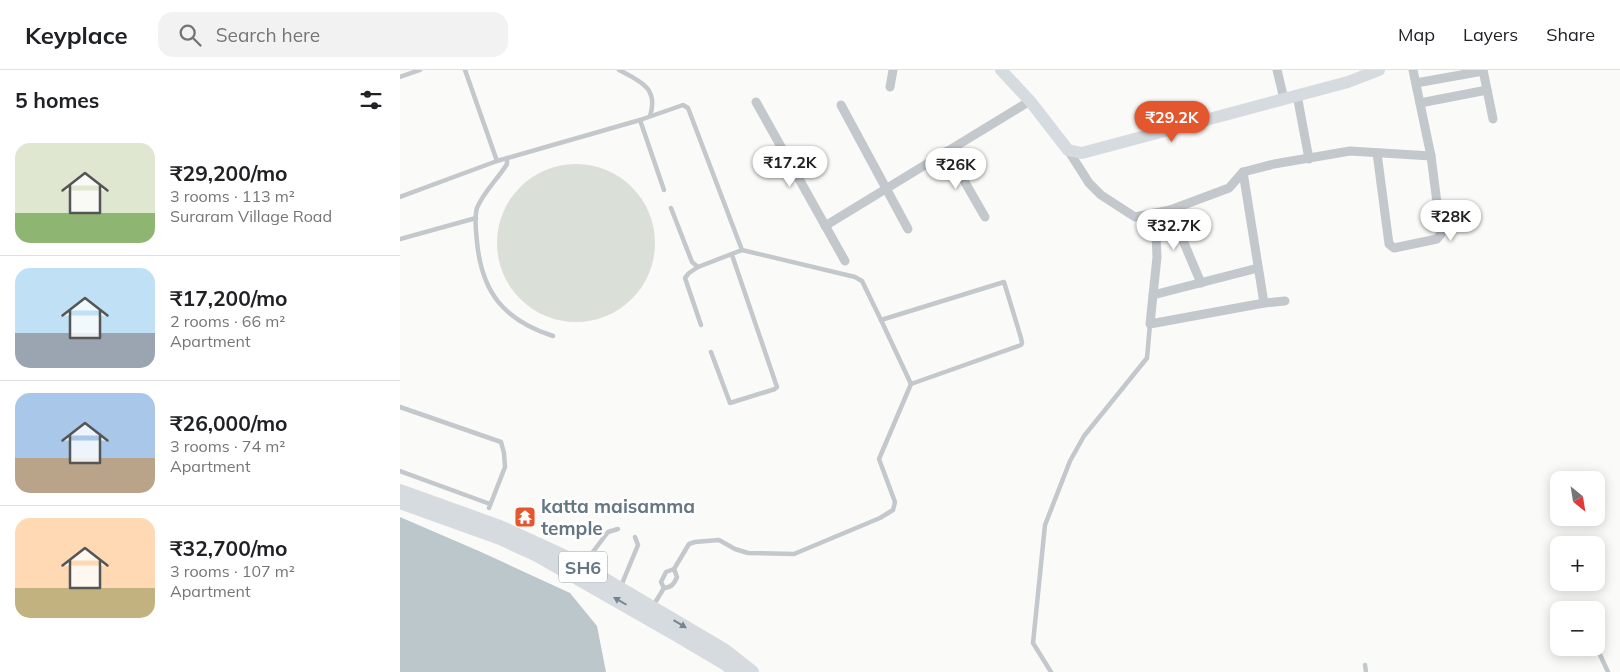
<!DOCTYPE html>
<html lang="en">
<head>
<meta charset="utf-8">
<style>
  :root { --surface:#fff; --page:#f2f2f2; --text:#202124; --muted:#757577; --line:#e0e0e0; --accent:#e4572e }
  body { margin:0; font-family:Mulish,sans-serif; background:var(--page); color:var(--text); height:100vh; display:flex; flex-direction:column; font-size:19px; white-space:nowrap }
  * { box-sizing:border-box; margin:0 }
  p { font-size:16px; color:var(--muted) }
  .icon { flex:none; width:28px; height:28px; fill:none; stroke:currentColor; stroke-width:2; stroke-linecap:round; stroke-linejoin:round }
  .map { position:relative; flex:1; overflow:hidden }
  .drawer { display:flex; flex-direction:column; background:var(--surface); width:400px }
  .drawer>* { flex:none }
  .needle { width:32px; rotate:150deg }
  .fabs { position:absolute; left:1150px; top:401px; display:grid; gap:10px }
  .fabs a { display:grid; place-items:center; width:55px; height:55px; border-radius:10px; background:var(--surface); box-shadow:0 2px 12px #0003; font-size:25px }
  .price { position:absolute; translate:-50% -42px; padding:0 11px; border-radius:18px; background:#fff; color:#222; font-size:16px; line-height:32px; filter:drop-shadow(0 1px 2px #0008) }
  .price::after { content:''; position:absolute; left:50%; top:30px; width:15px; height:11px; margin-left:-8px; background:inherit; clip-path:polygon(0 0,100% 0,50% 100%) }
  .price.on { background:var(--accent); color:#fff }
  ul { padding:0; list-style:none }
  li { display:flex; align-items:center; gap:15px; height:125px; padding:0 15px }
  li+li { border-top:1px solid var(--line) }
  li span { display:grid; place-items:center; flex:none; width:140px; height:100px; border-radius:15px; color:#555 }
  li>.icon { margin-inline-start:auto }
  span .icon { width:60px; height:60px; fill:#fffc; stroke-width:1 }
  li b { font-size:21px }
  h2 { display:flex; justify-content:space-between; align-items:center; height:60px; padding:0 15px; font-size:21px }
  header { display:flex; align-items:center; gap:30px; box-sizing:border-box; height:70px; padding:0 25px; background:var(--surface); border-bottom:1px solid var(--line) }
  header strong { font-size:24px }
  nav { display:flex; gap:28px; margin-inline-start:auto; font-size:18px }
  .search { width:350px; height:45px; background:var(--page); display:flex; align-items:center; gap:12px; box-sizing:border-box; padding:0 18px; border-radius:15px; color:var(--muted); font-size:19px }
  main { display:flex; flex:1; min-height:0 }
  .map>svg:first-child { display:block }
</style>
</head>
<body>
<header>
<strong>Keyplace</strong>
<div class="search"><svg class="icon" aria-label="search" viewBox="0 0 24 24"><circle cx="10" cy="10" r="6"/><path d="M15 15l6 6"/></svg>Search here</div>
<nav><a>Map</a><a>Layers</a><a>Share</a></nav>
</header>
<main>
<section class="drawer">
<h2>5 homes<svg class="icon" aria-label="filters" viewBox="0 0 24 24"><path d="M4 7h16M4 17h16"/><circle cx="9" cy="7" r="2"/><circle cx="15" cy="17" r="2"/></svg></h2>
<ul>
<li><span style="background:linear-gradient(#dfe7d0 70%,#8fb573 0)"><svg class="icon" aria-label="home" viewBox="0 0 24 24"><path d="M3 11l9-7 9 7M6 9v11h12V9"/></svg></span><div><b>₹29,200/mo</b><p>3 rooms · 113 m²</p><p>Suraram Village Road</p></div></li>
<li><span style="background:linear-gradient(#bfe0f5 65%,#9aa5b1 0)"><svg class="icon" aria-label="home" viewBox="0 0 24 24"><path d="M3 11l9-7 9 7M6 9v11h12V9"/></svg></span><div><b>₹17,200/mo</b><p>2 rooms · 66 m²</p><p>Apartment</p></div></li>
<li><span style="background:linear-gradient(#a9c7e8 65%,#b9a48a 0)"><svg class="icon" aria-label="home" viewBox="0 0 24 24"><path d="M3 11l9-7 9 7M6 9v11h12V9"/></svg></span><div><b>₹26,000/mo</b><p>3 rooms · 74 m²</p><p>Apartment</p></div></li>
<li><span style="background:linear-gradient(#ffd9b3 70%,#c2b280 0)"><svg class="icon" aria-label="home" viewBox="0 0 24 24"><path d="M3 11l9-7 9 7M6 9v11h12V9"/></svg></span><div><b>₹32,700/mo</b><p>3 rooms · 107 m²</p><p>Apartment</p></div></li>
</ul>
</section>
<div class="map">
<svg width="1220" height="602" viewBox="0 0 1220 602">
  <rect width="100%" height="100%" fill="#fafaf8"/>
  <circle fill="#dadfd7" cx="176" cy="173" r="79"/>
  <polygon fill="#bbc7cb" points="0,447 81,482 170,523 197,556 206,602 0,602"/>
  <g fill="none" stroke-linecap="round" stroke-linejoin="round">
    <g stroke="#c3c8cc" stroke-width="4.5">
      <polyline points="65,0 97,91"/>
      <path d="M 219,0 C 240,11 259,18 250,46"/>
      <polyline points="0,7 20,0"/>
      <path d="M 107,88 L 107,94 C 98,109 84,121 77,138 C 74,148 76,162 77,172 C 82,223 104,250 153,266"/>
      <polyline points="264,120 240,50 283,35 288,38 342,180"/>
      <polyline points="0,127 97,91 240,50"/>
      <polyline points="271,138 292,192 298,197 342,180 455,207 462,211 481,250 604,212 621,268 622,273 621,275 511,314"/>
      <polyline points="0,169 76,148"/>
      <polyline points="298,197 289,203 285,208 301,255"/>
      <polyline points="311,282 330,333 375,319 377,317 332,185"/>
      <polyline points="0,337 101,372 104,383 105,397 89,438"/>
      <polyline points="0,401 90,434"/>
      <polyline points="183,495 208,462 218,459"/>
      <polyline points="221,516 238,475 235,467"/>
      <polyline points="264,518 261,512 266,502 274,499 289,474 295,472 319,470 335,479 348,483 394,484 480,448 493,440 495,432 479,389 511,314 481,250"/>
      <polyline points="1178,535 1180,540"/>
      <path d="M 253,536 L 264,518 C 272,517 274,514 277,507 L 274,499"/>
      <polyline points="1196,576 1208,602"/>
      <polyline points="965,595 966,602"/>
      <polyline points="651,602 633,573 645,455 670,391 684,366 747,288 750,254"/>
    </g>
    <g stroke="#c3c8cc" stroke-width="9">
      <polyline points="877,0 884,29"/>
      <polyline points="1083,0 1093,49"/>
      <polyline points="1016,13 1083,1"/>
      <polyline points="490,17 493,0"/>
      <polyline points="897,25 909,89"/>
      <polyline points="356,32 445,191"/>
      <polyline points="1020,33 1087,20"/>
      <polyline points="441,35 508,159"/>
      <polyline points="668,80 689,113 701,125 735,147 770,140 829,118 843,102 874,94 950,81 1031,86"/>
      <polyline points="547,81 585,147"/>
      <polyline points="977,83 989,174 994,178 1037,169 1041,164 1031,86 1013,0"/>
      <polyline points="770,140 801,213"/>
      <polyline points="755,144 757,187 750,254 864,233 843,102"/>
      <polyline points="425,156 630,31"/>
      <polyline points="753,225 858,198"/>
      <polyline points="864,233 885,231"/>
    </g>
    <polyline stroke="#d6dbdf" stroke-width="12" points="601,0 630,31 668,80 682,83 948,12 979,0"/>
    <g stroke="#d6dbdf" stroke-width="14">
      <polyline points="0,421 100,457 168,488 324,580 352,602"/>
      <polyline points="0,432 100,468 137,485 277,565 326,594 336,602"/>
    </g>
  </g>
  <defs><path id="oneway-solid" d="M-6-.8H1V-3.2L6.5 0L1 3.2V.8H-6Z" transform="scale(1.25)"/></defs>
  <g fill="#768591">
    <use href="#oneway-solid" transform="translate(220 531) rotate(-150)"/>
    <use href="#oneway-solid" transform="translate(280 554) rotate(31)"/>
  </g>
  <defs>
    <g id="temple-square" transform="scale(1.125)"><rect x="-9" y="-9" width="18" height="18" rx="4" fill="#e4572e" stroke="#fff"/><path d="M0-6L5-2H3V0L6.5 2.5H4V6H1.5V3h-3V6H-4V2.5H-6.5L-3 0V-2H-5Z" fill="#fff"/></g>
  </defs>
  <g fill-rule="evenodd">
    <use href="#temple-square" x="125" y="447"/>
  </g>
  <g text-anchor="middle" dominant-baseline="central" stroke-width="5" stroke-linejoin="round" paint-order="stroke">
    <rect fill="#fff" stroke="#939fa8" stroke-width="1" x="159" y="481.5" width="48" height="31" rx="4"/>
    <g font-size="18" font-weight="bold" fill="#657683">
      <text x="183" y="497">SH6</text>
    </g>
    <g font-size="19" font-weight="bold" fill="#657683" stroke="#fff" text-anchor="start">
      <text x="141" y="436">katta maisamma<tspan x="141" dy="22">temple</tspan></text>
    </g>
  </g>
</svg>
<div class="fabs">
<a><svg class="needle" viewBox="-14 -14 28 28"><path d="M0-13l5 13h-10z" fill="#e53935"/><path d="M0 13l5-13h-10z" fill="#757577"/></svg></a>
<a>+</a>
<a>−</a>
</div>
<b class="price on" style="left:772px;top:73px">₹29.2K</b>
<b class="price" style="left:390px;top:118px">₹17.2K</b>
<b class="price" style="left:556px;top:120px">₹26K</b>
<b class="price" style="left:1051px;top:172px">₹28K</b>
<b class="price" style="left:774px;top:181px">₹32.7K</b>
</div>
</main>
</body>
</html>
